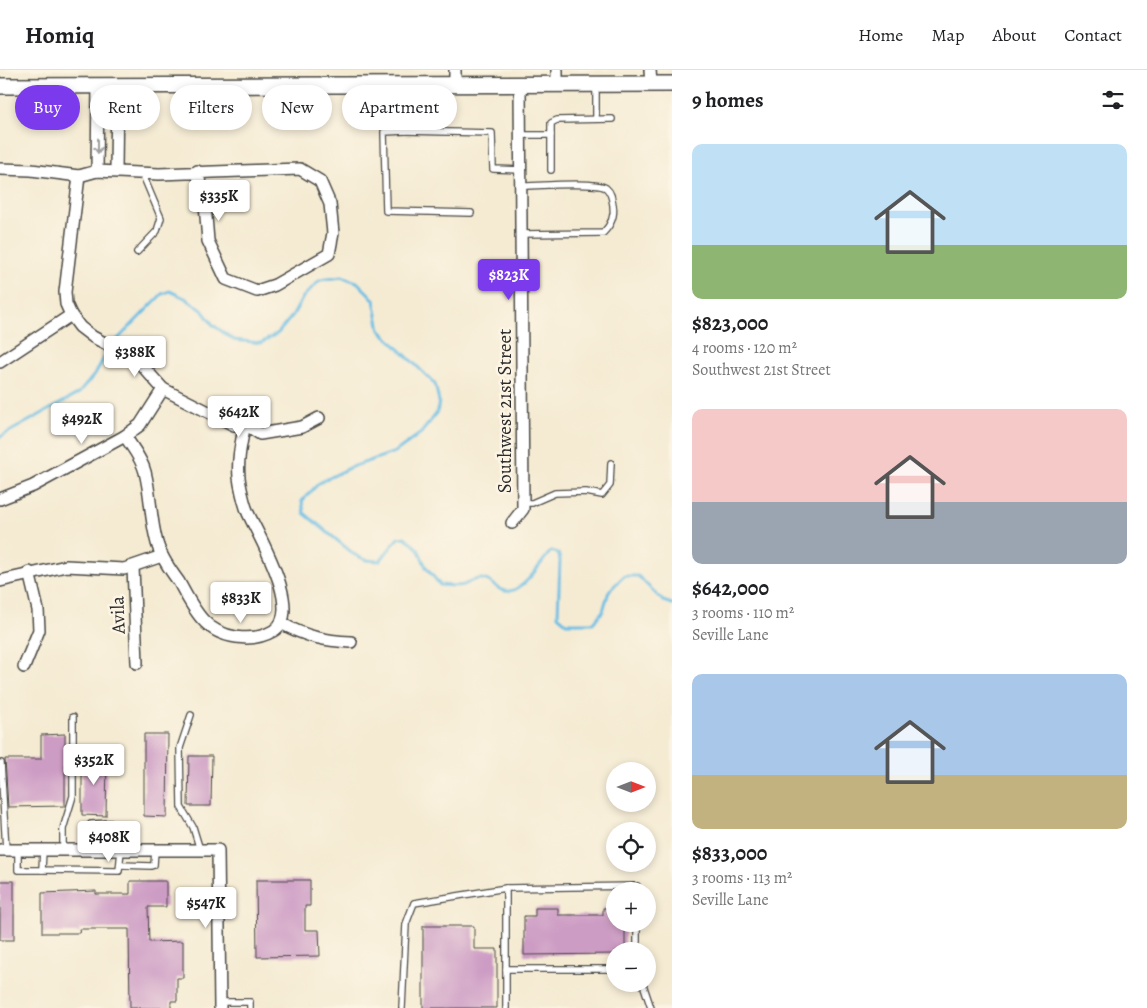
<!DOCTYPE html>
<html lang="en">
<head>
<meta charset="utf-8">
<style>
  :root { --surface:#fff; --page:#f6f6f6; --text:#202124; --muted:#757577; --line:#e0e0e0; --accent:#7c3aed }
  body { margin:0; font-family:Alegreya,serif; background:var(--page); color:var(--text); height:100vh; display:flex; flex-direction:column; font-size:19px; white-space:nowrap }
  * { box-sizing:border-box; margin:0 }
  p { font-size:16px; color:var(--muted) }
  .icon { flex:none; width:28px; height:28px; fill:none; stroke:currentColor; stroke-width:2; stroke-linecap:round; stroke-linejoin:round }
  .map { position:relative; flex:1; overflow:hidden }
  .sheet { display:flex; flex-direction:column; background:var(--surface); width:475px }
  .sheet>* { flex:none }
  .guide { position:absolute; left:15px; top:15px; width:475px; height:45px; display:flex; gap:10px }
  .needle { width:32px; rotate:90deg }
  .buttons { position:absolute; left:606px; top:692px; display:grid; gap:10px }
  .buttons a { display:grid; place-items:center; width:50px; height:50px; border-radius:50%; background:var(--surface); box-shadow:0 2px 8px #0003; font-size:25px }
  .price { position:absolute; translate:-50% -42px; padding:0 11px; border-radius:5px; background:#fff; color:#222; font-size:16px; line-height:32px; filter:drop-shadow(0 1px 2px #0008) }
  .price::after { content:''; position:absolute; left:50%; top:30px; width:15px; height:11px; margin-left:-8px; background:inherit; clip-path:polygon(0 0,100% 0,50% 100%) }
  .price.on { background:var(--accent); color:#fff }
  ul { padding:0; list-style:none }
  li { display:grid; align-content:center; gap:10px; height:265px; padding:0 20px }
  li span { display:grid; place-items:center; height:155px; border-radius:10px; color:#555 }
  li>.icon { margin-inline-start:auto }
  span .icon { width:90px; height:90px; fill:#fffc; stroke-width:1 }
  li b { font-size:21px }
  h2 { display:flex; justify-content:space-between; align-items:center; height:60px; padding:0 20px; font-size:21px }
  .pill { padding:0 18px; border-radius:22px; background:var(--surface); box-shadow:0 2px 8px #0003; font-size:18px; line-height:45px }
  .pill.on { background:var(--accent); color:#fff }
  header { display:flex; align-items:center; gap:30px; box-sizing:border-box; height:70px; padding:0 25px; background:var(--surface); border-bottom:1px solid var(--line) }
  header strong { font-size:24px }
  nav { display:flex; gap:28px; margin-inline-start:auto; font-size:18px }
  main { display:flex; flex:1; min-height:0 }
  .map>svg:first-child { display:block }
</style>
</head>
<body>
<header>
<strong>Homiq</strong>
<nav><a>Home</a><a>Map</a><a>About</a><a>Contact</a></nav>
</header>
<main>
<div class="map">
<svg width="672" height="938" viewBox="0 0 672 938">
  <rect width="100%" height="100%" fill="#fcf5e5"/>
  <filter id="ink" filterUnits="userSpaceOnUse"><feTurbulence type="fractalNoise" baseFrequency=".02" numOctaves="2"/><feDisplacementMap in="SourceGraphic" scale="10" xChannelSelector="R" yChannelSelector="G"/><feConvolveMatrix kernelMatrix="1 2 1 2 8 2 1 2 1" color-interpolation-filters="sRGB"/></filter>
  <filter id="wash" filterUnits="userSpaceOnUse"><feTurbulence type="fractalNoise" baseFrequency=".0096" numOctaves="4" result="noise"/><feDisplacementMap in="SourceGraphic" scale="20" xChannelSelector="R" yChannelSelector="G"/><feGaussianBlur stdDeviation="1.12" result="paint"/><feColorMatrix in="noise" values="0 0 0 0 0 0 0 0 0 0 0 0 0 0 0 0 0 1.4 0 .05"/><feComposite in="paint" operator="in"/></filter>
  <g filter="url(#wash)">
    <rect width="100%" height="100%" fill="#f5ebd3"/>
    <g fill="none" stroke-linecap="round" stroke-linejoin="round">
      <g stroke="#67bde4" stroke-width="3">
        <path d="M 113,274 L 162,224 L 170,221 L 185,228 L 202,240 L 213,255 L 234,270 L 261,273 L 278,263 L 293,245 L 303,227 L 320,210 L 342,207 L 357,212 L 369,224 L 374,230 L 380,260 L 435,314 L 439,331 L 437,343 L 421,363 L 395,382 L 349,398 L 319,413 L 302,431 L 304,443 L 355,485 L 366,490 L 380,491 L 398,468 L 405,467 L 418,479 L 426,497 L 440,515 C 447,515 457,517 464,515 C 470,512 474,508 482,509 C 491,510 495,517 502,520 C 521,528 540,493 551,481 L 558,483 L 560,490 L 558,546 L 566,553 L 593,553 L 603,541 L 609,521 L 624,506 L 638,506 L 663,531 L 672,534"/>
        <polyline points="0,367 79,323 95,304 109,279"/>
      </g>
    </g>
    <g id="blocks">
      <g fill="#cd9cc5">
        <polygon points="65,664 65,736 8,737 5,689 41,689 41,665"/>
        <polygon points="144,664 168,664 167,747 144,746"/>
        <polygon points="82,686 107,686 106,746 82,745"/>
        <polygon points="189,686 212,686 211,736 188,736"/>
        <polygon points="256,810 310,810 310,836 305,836 305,860 319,860 320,886 257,887"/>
        <rect x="0" y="811" width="14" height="59"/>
        <polygon points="130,811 166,811 166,837 148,837 149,872 183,871 183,908 177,908 177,931 171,931 171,938 130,938 129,859 79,859 80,863 42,863 42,823 96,821 96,824 130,824"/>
        <polygon points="535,838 558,838 558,845 603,845 603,838 615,838 615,854 625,854 625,881 615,881 615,884 524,885 524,846 535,846"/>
        <polygon points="423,856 474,856 474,879 497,879 497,938 423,938"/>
      </g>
    </g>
  </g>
  <g filter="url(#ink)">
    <use href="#blocks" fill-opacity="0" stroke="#494844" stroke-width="1"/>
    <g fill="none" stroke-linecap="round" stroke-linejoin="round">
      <g stroke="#494844" stroke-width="8">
        <g id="lane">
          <polyline points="596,14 596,49"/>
          <polyline points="408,15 406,61 384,62 386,141 471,143"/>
          <polyline points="406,61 492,63 493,99 521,100"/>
          <polyline points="521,65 551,65"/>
          <polyline points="551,100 551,53 557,50 612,49"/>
          <path d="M 521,116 C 536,116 596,111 606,118 C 611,122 612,128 613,135 C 615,146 611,155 603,163 L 521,164"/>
          <polyline points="137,182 157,161 161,148 142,103"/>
          <polyline points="523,433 532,433 555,423 586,422 602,425 610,415 611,393"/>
          <polyline points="191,645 180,678 181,737 193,757 200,780"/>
          <polyline points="1,693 6,780"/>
          <polyline points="91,754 110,753 111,780"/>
          <polyline points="18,780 18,800 42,800"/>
          <polyline points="43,780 42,800 119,801 121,780"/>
          <polyline points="63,780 63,759 73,726 73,647"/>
          <polyline points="120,795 151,796 154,795 155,780"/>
          <polyline points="506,818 506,938"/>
          <polyline points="637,854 637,881"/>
          <polyline points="506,899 615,899"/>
          <polyline points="643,914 651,938"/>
          <polyline points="220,932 250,932 250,938"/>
          <polyline points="402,938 406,854 414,833 506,818 637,816 637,821"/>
        </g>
      </g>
      <g stroke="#494844" stroke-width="14">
        <g id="street">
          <polyline points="650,0 651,14"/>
          <polyline points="557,14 557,0"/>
          <polyline points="455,15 455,0"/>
          <polyline points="0,99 31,100 79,106 97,101 159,104 300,99 320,111 330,134 333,163 329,184 275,215 257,221 226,209 208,171 205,134 197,101"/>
          <polyline points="97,101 98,16"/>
          <polyline points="116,101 117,16"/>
          <polyline points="71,245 80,257 93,267 137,290 163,319 234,355 245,354 260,364 302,357 319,348"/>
          <polyline points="0,292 71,245 66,234 65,222 79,106"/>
          <path d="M 125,366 C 132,377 142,389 145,402 C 151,425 150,448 157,473 C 161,487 170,500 179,512 C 186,525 193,539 203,550 C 220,569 252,573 273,561 C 305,543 258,465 248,443 C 244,434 242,424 240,414 C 236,395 241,373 245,354"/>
          <polyline points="0,429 33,416 125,366 140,355 163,319"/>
          <polyline points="512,453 523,439 520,15"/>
          <polyline points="133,497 137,593"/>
          <polyline points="0,511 66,496 124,499 162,486"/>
          <path d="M 281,553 C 304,566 324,571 351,572"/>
          <polyline points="24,597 39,560 38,540 29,502"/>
          <polyline points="0,780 218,780 220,938"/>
        </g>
      </g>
      <g stroke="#494844" stroke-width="18">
        <polyline id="secondary" points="0,16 672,14"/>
      </g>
      <use href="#lane" stroke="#fff" stroke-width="5.5"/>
      <use href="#street" stroke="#fff" stroke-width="11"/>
      <use href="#secondary" stroke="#fff" stroke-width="15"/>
    </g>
    <defs><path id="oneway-shaft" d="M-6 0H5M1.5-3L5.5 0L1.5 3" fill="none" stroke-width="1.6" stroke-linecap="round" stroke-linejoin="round" transform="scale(1.25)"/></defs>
    <use stroke="#a0a0a0" href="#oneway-shaft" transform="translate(98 76) rotate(90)"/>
  </g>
  <g text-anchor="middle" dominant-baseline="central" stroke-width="5" stroke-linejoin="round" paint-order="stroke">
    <g font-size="19" fill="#2b2b2b" stroke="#fcf5e5">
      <text transform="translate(505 341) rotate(-90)">Southwest 21st Street</text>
      <text transform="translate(118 545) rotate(-92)">Avila</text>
    </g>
  </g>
</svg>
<div class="buttons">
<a><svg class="needle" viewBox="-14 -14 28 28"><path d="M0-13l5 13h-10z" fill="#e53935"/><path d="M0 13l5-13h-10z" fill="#757577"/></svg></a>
<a><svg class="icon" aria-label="locate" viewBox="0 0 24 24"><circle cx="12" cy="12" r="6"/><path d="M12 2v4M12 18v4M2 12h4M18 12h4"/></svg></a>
<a>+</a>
<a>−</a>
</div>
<b class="price" style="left:219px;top:152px">$335K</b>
<b class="price on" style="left:509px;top:231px">$823K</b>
<b class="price" style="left:135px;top:308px">$388K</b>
<b class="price" style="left:239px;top:368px">$642K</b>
<b class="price" style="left:82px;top:375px">$492K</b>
<b class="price" style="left:241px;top:554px">$833K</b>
<b class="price" style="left:94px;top:716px">$352K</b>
<b class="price" style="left:109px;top:793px">$408K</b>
<b class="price" style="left:206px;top:859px">$547K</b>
<div class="guide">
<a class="pill on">Buy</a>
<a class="pill">Rent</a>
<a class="pill">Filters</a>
<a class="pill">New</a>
<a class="pill">Apartment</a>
</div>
</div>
<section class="sheet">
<h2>9 homes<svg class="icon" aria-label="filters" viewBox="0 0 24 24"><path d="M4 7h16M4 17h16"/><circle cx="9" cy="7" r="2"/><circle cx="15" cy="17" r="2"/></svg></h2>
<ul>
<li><span style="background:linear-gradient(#bfe0f5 65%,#8fb573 0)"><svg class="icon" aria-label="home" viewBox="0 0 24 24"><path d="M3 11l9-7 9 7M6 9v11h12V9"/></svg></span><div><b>$823,000</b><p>4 rooms · 120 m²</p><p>Southwest 21st Street</p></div></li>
<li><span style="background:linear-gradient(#f6c9c9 60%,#9aa5b1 0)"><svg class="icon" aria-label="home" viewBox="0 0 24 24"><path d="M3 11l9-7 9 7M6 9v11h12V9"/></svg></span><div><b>$642,000</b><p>3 rooms · 110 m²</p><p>Seville Lane</p></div></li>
<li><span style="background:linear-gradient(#a9c7e8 65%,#c2b280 0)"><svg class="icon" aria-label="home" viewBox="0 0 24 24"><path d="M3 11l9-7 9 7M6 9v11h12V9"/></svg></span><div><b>$833,000</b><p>3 rooms · 113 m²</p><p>Seville Lane</p></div></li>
</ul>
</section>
</main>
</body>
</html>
